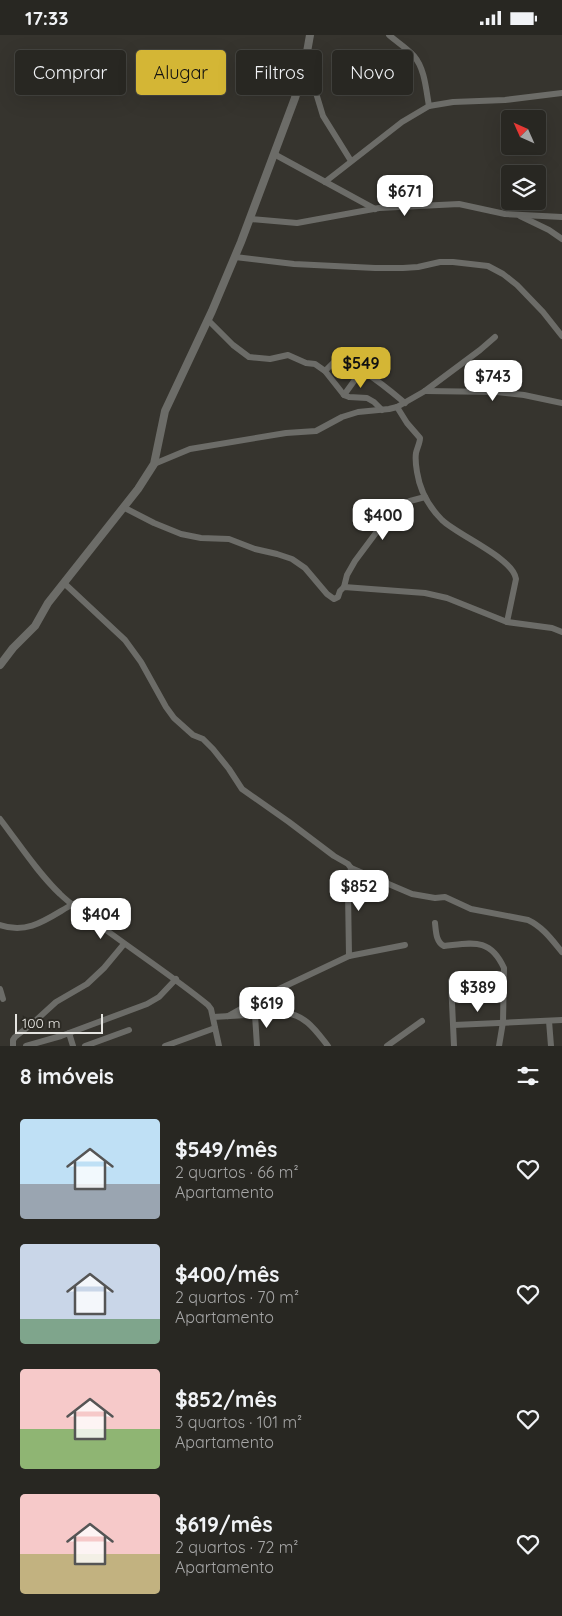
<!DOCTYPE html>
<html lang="pt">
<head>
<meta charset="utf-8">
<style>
  :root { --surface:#282722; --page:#302f2a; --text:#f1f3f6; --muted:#a5a5a5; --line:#444440; --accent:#d4b635 }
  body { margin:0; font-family:Quicksand,sans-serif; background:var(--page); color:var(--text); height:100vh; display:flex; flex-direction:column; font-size:19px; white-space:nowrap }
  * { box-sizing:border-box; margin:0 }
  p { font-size:16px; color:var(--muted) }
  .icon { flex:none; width:28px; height:28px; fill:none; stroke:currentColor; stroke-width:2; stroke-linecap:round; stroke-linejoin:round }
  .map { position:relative; height:1011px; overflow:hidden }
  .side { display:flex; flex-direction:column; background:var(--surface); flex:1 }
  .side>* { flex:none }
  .guide { position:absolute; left:15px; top:15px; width:532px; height:45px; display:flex; gap:10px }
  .needle { width:32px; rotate:315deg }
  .controls { position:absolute; left:501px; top:75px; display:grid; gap:10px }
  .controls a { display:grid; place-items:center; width:45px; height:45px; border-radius:5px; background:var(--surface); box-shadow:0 5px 20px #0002,0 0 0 1px var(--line); font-size:25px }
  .scale { position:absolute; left:15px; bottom:12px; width:88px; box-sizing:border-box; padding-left:5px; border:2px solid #e5e4e0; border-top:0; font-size:14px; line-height:18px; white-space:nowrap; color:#e5e4e0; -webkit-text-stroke:4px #2c2a24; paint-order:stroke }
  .price { position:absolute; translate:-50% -42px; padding:0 11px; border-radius:10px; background:#fff; color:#222; font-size:16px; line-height:32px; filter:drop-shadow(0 1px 2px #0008) }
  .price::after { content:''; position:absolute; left:50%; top:30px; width:15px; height:11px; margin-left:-8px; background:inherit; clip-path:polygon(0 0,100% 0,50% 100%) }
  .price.current { background:var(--accent); color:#111 }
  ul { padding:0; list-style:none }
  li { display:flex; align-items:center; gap:15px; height:125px; padding:0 20px }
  li span { display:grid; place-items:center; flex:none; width:140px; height:100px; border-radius:5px; color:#555 }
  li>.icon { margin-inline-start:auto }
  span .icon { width:60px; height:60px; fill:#fffc; stroke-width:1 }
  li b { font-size:21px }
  h2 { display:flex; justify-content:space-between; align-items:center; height:60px; padding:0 20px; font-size:21px }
  .tag { padding:0 18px; border-radius:5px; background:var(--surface); box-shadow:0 5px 20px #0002,0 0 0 1px var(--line); font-size:18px; line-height:45px }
  .tag.current { background:var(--accent); color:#111 }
  .status { display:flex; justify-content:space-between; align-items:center; height:35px; padding:0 25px; background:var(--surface); direction:ltr }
  .status svg { height:14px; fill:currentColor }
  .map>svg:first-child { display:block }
</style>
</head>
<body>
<div class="status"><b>17:33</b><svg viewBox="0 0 49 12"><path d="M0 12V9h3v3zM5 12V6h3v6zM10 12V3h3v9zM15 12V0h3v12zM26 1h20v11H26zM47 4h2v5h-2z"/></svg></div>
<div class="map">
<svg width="562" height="1011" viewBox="0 0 562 1011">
  <rect width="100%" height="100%" fill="#36342e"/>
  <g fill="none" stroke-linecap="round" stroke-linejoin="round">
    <g stroke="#6c6c68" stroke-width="6">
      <path d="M 389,0 C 397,7 407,13 414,21 C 425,34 426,55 429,71"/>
      <polyline points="306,25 323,81 351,126"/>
      <polyline points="274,119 375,174"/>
      <polyline points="325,147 402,87 429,71 453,67 505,65 562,58"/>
      <polyline points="520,181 549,195 562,204"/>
      <polyline points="250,184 297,188 379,173 459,169 505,179 562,182"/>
      <polyline points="235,222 294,229 375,233 403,233 418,232 440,227 453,227 488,231 503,239 517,250 543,277 562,301"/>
      <polyline points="208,285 233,310 249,322 270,324 288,320 306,328 315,329 325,336 344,360 349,362 367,363 374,367 382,375"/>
      <path d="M 325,336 L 335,326 C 351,322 392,357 405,368"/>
      <polyline points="425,356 497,357 524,360 562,368"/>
      <polyline points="344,360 362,335"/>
      <path d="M 397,372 L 407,388 L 420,403 C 420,408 417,413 416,418 C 415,424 416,431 417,437 C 420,456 429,472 442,485 C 459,501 513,523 516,544 L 507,587"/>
      <polyline points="154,429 190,414 286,398 316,396 342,382 358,377 389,374 397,372 425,356 480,315 495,302"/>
      <polyline points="123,472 154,488 181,499 201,503 229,504 255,514 277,519 292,524 305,533 327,559 334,564 338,562 340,556 344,552 425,558 447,563 507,587 552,593 562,597"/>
      <path d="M 64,548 L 125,605 L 141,627 L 166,672 L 174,683 L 193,700 L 203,704 L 213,714 L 229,734 L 242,754 L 289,787 L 334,821 L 348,829 L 351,833 L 412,859 L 435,863 L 445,862 L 471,874 L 528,885 C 543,892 552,905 562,917"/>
      <polyline points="344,552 347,540 355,526 393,475 410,466 425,462"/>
      <path d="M 0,784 C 20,810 37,837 60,859 C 69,868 80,875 90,883 C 129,913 170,939 208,970 L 211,974 L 219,1011"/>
      <path d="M 435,888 C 436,897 436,907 444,911 C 472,908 490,902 504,933 L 503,987 L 499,1011"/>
      <path d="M 0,890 C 29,900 48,883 73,869"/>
      <polyline points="349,921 348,857 351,833"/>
      <polyline points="451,946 454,1011"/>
      <polyline points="0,954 3,964"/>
      <polyline points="255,980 257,1011"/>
      <polyline points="228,981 262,962 349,921 405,910"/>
      <path d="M 213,982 L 285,978 C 306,980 316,996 328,1011"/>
      <polyline points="549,986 551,1011"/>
      <polyline points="454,990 562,985"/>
      <polyline points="69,998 73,1011"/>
      <polyline points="13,1011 13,1005 15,1002 33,988 56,967 87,949 104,933 124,909"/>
      <polyline points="26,1011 61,1001 147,969 159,962 176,944"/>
      <polyline points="85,1011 129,995"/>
      <polyline points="165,1011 215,993"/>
      <polyline points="387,1011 422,986"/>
    </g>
    <polyline stroke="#6c6c68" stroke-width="8" points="0,630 13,613 35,591 48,568 138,454 154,429 165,376 212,276 241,207 295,63 304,34 310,0"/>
  </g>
</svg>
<div class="controls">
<a><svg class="needle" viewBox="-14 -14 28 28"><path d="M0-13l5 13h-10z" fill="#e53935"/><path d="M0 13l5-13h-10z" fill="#a5a5a5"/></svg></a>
<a><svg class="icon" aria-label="layers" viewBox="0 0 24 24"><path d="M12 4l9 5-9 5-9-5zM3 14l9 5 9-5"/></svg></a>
</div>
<div class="scale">100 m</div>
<b class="price" style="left:405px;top:182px">$671</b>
<b class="price current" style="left:361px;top:354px">$549</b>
<b class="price" style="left:493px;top:367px">$743</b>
<b class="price" style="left:383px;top:506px">$400</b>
<b class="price" style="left:359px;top:877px">$852</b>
<b class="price" style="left:101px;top:905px">$404</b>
<b class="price" style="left:478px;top:978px">$389</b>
<b class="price" style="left:267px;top:994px">$619</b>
<div class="guide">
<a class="tag">Comprar</a>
<a class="tag current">Alugar</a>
<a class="tag">Filtros</a>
<a class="tag">Novo</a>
</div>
</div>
<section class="side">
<h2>8 imóveis<svg class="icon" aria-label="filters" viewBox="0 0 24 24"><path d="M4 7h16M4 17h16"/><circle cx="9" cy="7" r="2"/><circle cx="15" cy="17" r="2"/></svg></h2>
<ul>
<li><span style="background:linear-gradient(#bfe0f5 65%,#9aa5b1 0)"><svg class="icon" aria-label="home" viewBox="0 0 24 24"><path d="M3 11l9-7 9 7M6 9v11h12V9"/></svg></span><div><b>$549/mês</b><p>2 quartos · 66 m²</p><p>Apartamento</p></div><svg class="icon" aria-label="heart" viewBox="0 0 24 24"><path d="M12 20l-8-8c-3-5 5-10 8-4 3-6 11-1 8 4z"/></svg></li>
<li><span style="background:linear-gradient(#c9d6e8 75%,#7fa58c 0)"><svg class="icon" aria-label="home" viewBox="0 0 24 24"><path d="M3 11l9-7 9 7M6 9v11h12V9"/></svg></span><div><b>$400/mês</b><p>2 quartos · 70 m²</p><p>Apartamento</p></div><svg class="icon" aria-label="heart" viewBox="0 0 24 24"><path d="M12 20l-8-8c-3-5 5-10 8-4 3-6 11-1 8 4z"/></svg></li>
<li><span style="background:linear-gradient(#f6c9c9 60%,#8fb573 0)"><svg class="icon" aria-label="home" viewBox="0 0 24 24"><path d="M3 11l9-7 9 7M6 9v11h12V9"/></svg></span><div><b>$852/mês</b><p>3 quartos · 101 m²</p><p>Apartamento</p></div><svg class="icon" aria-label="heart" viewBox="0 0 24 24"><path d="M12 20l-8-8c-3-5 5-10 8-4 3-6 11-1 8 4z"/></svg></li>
<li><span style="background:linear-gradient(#f6c9c9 60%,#c2b280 0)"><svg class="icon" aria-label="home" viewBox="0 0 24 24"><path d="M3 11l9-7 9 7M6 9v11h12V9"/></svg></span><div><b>$619/mês</b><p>2 quartos · 72 m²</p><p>Apartamento</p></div><svg class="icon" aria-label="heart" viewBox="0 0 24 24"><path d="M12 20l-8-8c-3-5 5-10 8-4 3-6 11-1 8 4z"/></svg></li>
</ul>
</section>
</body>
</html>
